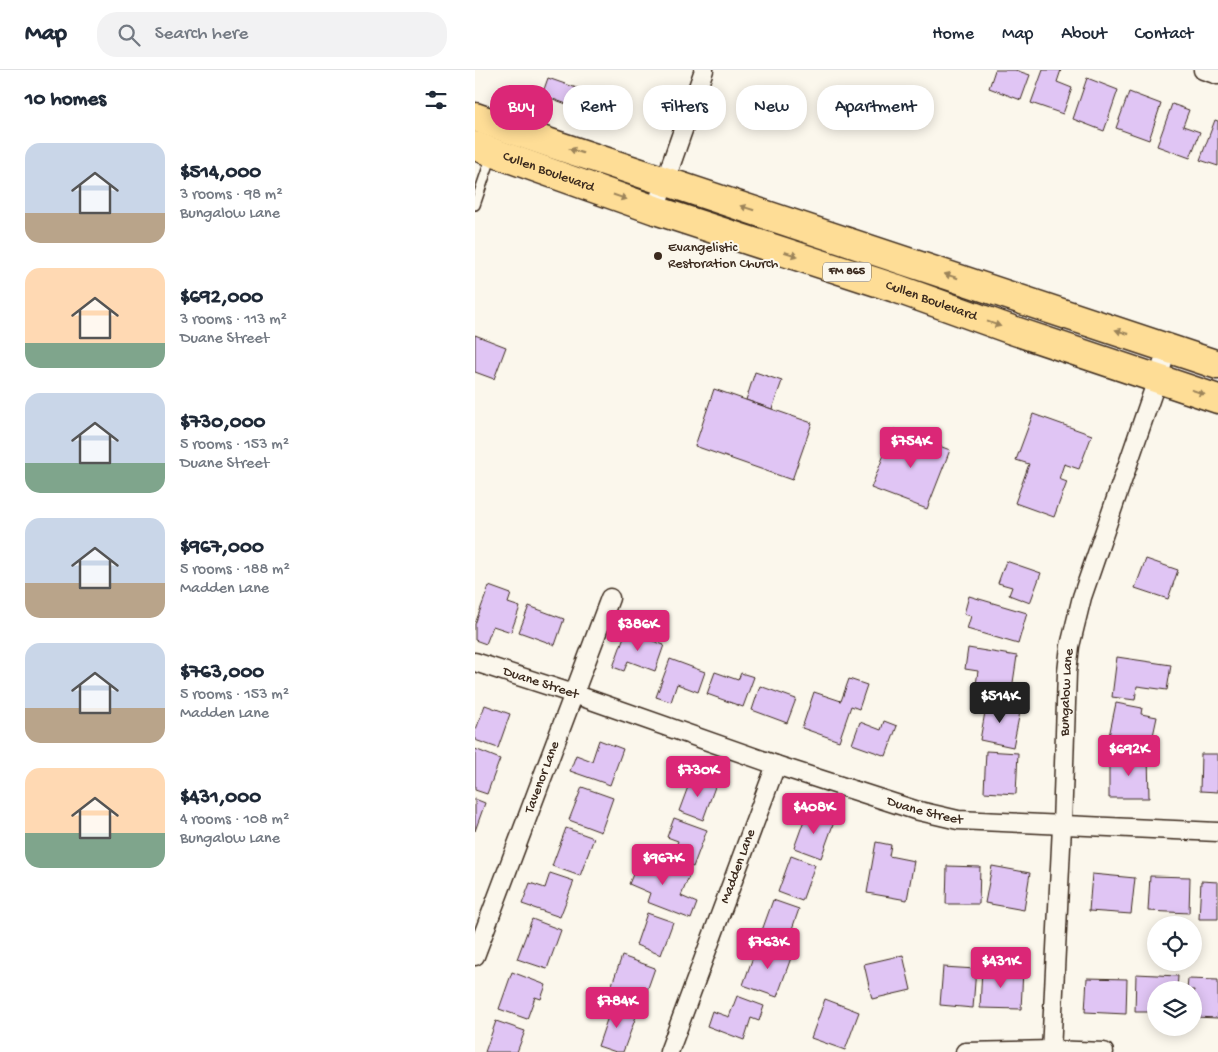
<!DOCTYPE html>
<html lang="en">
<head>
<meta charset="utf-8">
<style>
  :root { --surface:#fff; --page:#f2f2f3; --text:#1f2937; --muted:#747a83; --line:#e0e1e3; --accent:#db2777 }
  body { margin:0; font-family:"Gochi Hand",sans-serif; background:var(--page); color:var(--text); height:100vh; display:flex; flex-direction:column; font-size:19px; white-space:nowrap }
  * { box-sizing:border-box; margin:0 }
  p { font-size:16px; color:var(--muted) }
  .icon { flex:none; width:28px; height:28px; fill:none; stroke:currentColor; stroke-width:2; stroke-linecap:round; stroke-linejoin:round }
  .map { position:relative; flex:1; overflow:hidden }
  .details { display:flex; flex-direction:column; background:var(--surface); width:475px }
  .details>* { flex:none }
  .top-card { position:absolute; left:15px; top:15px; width:475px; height:45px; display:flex; gap:10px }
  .controls { position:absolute; left:672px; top:846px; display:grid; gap:10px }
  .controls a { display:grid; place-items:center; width:55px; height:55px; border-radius:50%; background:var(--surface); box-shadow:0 2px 12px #0003; font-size:25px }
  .price { position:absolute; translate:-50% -42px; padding:0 11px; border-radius:5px; background:var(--accent); color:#fff; font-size:16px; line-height:32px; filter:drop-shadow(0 1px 2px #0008) }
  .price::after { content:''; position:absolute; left:50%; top:30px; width:15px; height:11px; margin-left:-8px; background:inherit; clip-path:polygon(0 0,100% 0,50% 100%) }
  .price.selected { background:#222; color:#fff }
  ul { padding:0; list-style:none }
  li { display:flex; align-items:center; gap:15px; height:125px; padding:0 25px }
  li span { display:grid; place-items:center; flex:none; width:140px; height:100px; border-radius:15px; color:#555 }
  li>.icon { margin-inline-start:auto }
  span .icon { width:60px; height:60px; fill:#fffc; stroke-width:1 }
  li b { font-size:21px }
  h2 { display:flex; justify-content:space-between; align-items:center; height:60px; padding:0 25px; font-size:21px }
  .tag { padding:0 18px; border-radius:20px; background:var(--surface); box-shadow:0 2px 12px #0003; font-size:18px; line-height:45px }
  .tag.selected { background:var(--accent); color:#fff }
  header { display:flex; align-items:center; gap:30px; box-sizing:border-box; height:70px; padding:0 25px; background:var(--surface); border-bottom:1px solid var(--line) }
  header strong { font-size:24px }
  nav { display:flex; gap:28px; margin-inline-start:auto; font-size:18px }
  .search { width:350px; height:45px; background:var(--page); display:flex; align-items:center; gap:12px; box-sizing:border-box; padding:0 18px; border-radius:20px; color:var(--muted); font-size:19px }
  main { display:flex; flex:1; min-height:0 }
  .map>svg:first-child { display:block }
</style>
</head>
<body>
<header>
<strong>Map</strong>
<div class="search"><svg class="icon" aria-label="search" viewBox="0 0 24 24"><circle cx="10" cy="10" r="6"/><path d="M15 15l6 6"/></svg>Search here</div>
<nav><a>Home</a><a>Map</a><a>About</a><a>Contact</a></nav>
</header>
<main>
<section class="details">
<h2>10 homes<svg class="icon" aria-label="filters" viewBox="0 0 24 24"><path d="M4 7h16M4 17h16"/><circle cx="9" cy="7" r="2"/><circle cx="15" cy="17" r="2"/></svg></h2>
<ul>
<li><span style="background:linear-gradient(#c9d6e8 70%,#b9a48a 0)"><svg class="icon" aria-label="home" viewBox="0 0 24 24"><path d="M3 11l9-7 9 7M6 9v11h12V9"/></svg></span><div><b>$514,000</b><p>3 rooms · 98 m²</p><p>Bungalow Lane</p></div></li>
<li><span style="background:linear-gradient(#ffd9b3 75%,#7fa58c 0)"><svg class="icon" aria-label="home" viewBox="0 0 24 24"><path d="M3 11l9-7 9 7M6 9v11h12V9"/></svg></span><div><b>$692,000</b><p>3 rooms · 113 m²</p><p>Duane Street</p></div></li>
<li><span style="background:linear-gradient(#c9d6e8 70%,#7fa58c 0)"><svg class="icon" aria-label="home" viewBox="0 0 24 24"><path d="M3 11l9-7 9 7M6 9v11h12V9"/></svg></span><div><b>$730,000</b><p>5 rooms · 153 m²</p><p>Duane Street</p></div></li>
<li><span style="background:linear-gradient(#c9d6e8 65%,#b9a48a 0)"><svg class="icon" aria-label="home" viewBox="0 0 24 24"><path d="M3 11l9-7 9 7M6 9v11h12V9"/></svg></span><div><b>$967,000</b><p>5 rooms · 188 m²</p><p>Madden Lane</p></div></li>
<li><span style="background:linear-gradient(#c9d6e8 65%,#b9a48a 0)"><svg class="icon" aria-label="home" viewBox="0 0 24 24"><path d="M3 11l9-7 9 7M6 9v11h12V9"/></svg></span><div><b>$763,000</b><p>5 rooms · 153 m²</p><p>Madden Lane</p></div></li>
<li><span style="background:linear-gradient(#ffd9b3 65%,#7fa58c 0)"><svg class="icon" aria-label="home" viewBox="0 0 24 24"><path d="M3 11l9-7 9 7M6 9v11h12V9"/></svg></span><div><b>$431,000</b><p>4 rooms · 108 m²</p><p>Bungalow Lane</p></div></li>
</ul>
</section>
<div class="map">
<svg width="743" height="982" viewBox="0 0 743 982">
  <rect width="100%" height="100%" fill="#fbf7ec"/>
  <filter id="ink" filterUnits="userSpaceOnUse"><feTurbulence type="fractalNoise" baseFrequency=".02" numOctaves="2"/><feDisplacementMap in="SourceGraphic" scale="10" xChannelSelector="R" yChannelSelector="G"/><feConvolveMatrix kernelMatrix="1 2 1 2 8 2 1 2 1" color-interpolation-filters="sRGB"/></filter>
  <g filter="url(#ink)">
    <g fill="#e0c5f4" stroke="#3b2a1e">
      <polygon points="520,0 540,0 555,5 546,30 514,18"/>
      <polygon points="568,0 586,0 582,12 597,18 588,44 556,33"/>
      <polygon points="73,8 153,36 146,54 67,25"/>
      <polygon points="612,8 643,20 629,61 598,49"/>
      <polygon points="654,22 686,34 674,70 641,58"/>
      <polygon points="697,34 714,40 708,56 725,62 715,88 682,76"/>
      <polygon points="740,50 743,51 743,96 725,90"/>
      <polygon points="0,265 31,277 19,309 0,302"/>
      <polygon points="280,302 307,311 297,339 271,330"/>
      <polygon points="239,319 337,353 317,410 220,376"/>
      <polygon points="558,344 617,365 604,399 589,394 584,409 592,412 579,447 540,433 554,394 541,390"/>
      <polygon points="419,359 475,380 452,439 396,418"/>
      <polygon points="671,489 703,500 693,529 660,518"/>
      <polygon points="531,491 566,503 555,533 534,525 537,517 523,513"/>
      <polygon points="14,516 36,524 33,533 45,537 36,562 18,556 11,574 0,570 0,554"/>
      <polygon points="494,526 552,543 543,574 492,559 496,546 489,544"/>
      <polygon points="54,536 89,549 80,575 44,562"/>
      <polygon points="151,561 189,575 180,601 153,591 149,601 138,597"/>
      <polygon points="493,578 542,586 536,626 500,621 503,601 490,599"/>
      <polygon points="642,587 696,595 692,620 662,616 660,630 637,627"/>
      <polygon points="195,589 230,602 223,622 202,614 196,632 181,627"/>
      <polygon points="240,602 263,610 266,603 279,607 268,637 232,624"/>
      <polygon points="374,609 392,615 384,639 376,636 364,671 327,658 339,622 366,631"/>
      <polygon points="285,616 321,629 312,653 277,640"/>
      <polygon points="512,631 546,637 538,677 505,670"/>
      <polygon points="641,633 667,638 666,644 682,647 675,680 633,671"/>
      <polygon points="10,635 35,644 23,678 0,670 0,662"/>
      <polygon points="409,651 422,656 411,686 377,674 385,652 406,660"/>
      <polygon points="124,670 148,679 135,715 95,701 101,685 117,691"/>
      <polygon points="0,679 25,689 12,724 0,720"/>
      <polygon points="511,681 543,683 541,724 509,722"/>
      <polygon points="726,684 743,684 743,722 725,721"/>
      <polygon points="673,686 674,728 634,728 634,687"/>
      <polygon points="217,706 241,714 228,750 204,741"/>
      <polygon points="107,717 138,728 126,762 94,750"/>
      <polygon points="0,729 10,733 0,761"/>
      <polygon points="332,742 359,752 346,788 319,778"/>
      <polygon points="199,748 232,760 218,797 196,789 203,771 192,767"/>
      <polygon points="91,758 119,768 105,806 77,796"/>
      <polygon points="401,772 416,775 414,786 439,791 432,830 392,823"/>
      <polygon points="166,785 215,804 206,826 222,833 216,849 172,832 175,823 154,814"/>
      <polygon points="316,786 340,795 327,831 303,822"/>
      <polygon points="472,796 505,797 504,834 471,834"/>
      <polygon points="517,796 555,803 549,840 510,833"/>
      <polygon points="75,803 99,811 85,847 47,834 55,813 70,818"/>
      <polygon points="617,804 660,808 656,844 614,841"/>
      <polygon points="675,806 715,807 714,843 673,841"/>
      <polygon points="726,811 743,812 743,849 724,849"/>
      <polygon points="298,830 324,839 311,876 285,866"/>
      <polygon points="172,843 198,852 186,885 161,875"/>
      <polygon points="57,849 86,860 72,899 42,889"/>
      <polygon points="283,873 317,885 302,927 268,915"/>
      <polygon points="428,885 436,920 397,929 389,894"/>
      <polygon points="147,886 180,898 167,935 134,923"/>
      <polygon points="468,897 501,899 498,938 465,935"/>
      <polygon points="507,898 548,900 546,939 505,938"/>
      <polygon points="37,902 71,915 66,929 60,927 52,949 24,939"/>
      <polygon points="661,904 703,906 702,920 681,920 681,942 660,942"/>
      <polygon points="612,908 652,909 651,944 610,942"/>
      <polygon points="713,909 743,910 743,948 719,947 719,920 712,920"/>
      <polygon points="262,926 289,936 284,951 276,948 269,970 232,956 237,941 254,947"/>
      <polygon points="350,929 384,942 370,980 336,968"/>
      <polygon points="137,935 162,944 148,982 141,982 123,976"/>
      <polygon points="21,951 50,961 42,982 10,982"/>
    </g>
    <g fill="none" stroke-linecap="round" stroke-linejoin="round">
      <g stroke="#3b2a1e" stroke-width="12">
        <polyline id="service" points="0,135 17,85"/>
      </g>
      <g stroke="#3b2a1e" stroke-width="21">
        <g id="minor">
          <polyline points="728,0 743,5"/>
          <polyline points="180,140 229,0"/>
          <path id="s1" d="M 0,592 L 99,624 L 301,695 L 440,740 L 483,750 L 743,762"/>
          <path id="s2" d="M 0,886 L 135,528"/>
          <path id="s3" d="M 194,982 L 301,695"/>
          <polyline points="490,982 576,980 629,982"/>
          <path id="s4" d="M 576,982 L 587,756 L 592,602 L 595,576 L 607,527 L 693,278"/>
        </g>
      </g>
      <g stroke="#3b2a1e" stroke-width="31">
        <g id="primary">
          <polyline points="0,47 75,73 743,295"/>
          <path id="s5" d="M 0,76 L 180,140 L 420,218 L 537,260 L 743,329"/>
        </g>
      </g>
      <use href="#service" stroke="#fbf7ec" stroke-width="9"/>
      <use href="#minor" stroke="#fbf7ec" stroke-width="18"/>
      <use href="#primary" stroke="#fedd96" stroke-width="28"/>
    </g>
    <defs><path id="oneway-solid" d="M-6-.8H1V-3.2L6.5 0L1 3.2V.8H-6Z" transform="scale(1.25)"/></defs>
    <g fill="#9c845a">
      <use href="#oneway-solid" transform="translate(101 81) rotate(-163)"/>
      <use href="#oneway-solid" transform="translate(145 127) rotate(19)"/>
      <use href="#oneway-solid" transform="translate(272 138) rotate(-162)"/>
      <use href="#oneway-solid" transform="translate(316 184) rotate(18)"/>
      <use href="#oneway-solid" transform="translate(476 206) rotate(-162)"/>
      <use href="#oneway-solid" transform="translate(519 254) rotate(20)"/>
      <use href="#oneway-solid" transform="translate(647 262) rotate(-162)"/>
      <use href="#oneway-solid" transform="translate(723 322) rotate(19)"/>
    </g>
  </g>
  <circle fill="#3b2a1e" stroke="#fbf7ec" stroke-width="2" cx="183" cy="186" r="5"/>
  <g text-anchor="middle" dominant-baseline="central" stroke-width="4" stroke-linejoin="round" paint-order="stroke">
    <rect fill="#fbf7ec" stroke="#75685c" stroke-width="1" x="348" y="192.5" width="48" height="19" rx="4"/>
    <g font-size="12" font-weight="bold" fill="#3b2a1e">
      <text x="372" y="202">FM 865</text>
    </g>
    <g font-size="14" fill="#3b2a1e" stroke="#fbf7ec">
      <text stroke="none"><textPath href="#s5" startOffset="78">Cullen Boulevard</textPath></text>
      <text stroke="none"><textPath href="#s5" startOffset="482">Cullen Boulevard</textPath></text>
      <text stroke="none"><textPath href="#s1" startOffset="69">Duane Street</textPath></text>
      <text stroke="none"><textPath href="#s4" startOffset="360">Bungalow Lane</textPath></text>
      <text stroke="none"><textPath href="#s2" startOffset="191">Tavenor Lane</textPath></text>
      <text stroke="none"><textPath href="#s1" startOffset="474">Duane Street</textPath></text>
      <text stroke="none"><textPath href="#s3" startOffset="198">Madden Lane</textPath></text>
    </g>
    <g font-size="14" fill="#3b2a1e" stroke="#fbf7ec" text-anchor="start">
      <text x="193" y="178">Evangelistic<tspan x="193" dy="16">Restoration Church</tspan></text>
    </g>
  </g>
</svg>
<div class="controls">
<a><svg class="icon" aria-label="locate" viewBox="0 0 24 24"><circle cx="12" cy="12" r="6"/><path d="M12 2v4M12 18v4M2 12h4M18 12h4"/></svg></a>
<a><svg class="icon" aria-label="layers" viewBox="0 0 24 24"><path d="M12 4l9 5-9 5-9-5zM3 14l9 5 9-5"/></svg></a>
</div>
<b class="price" style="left:436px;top:399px">$754K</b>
<b class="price" style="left:163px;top:582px">$386K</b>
<b class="price selected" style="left:525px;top:654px">$514K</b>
<b class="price" style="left:654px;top:707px">$692K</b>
<b class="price" style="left:223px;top:728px">$730K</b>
<b class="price" style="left:339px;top:765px">$408K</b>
<b class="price" style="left:188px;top:816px">$967K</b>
<b class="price" style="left:293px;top:900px">$763K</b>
<b class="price" style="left:526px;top:919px">$431K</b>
<b class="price" style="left:142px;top:959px">$784K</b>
<div class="top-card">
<a class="tag selected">Buy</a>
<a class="tag">Rent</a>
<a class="tag">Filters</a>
<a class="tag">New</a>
<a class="tag">Apartment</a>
</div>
</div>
</main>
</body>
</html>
